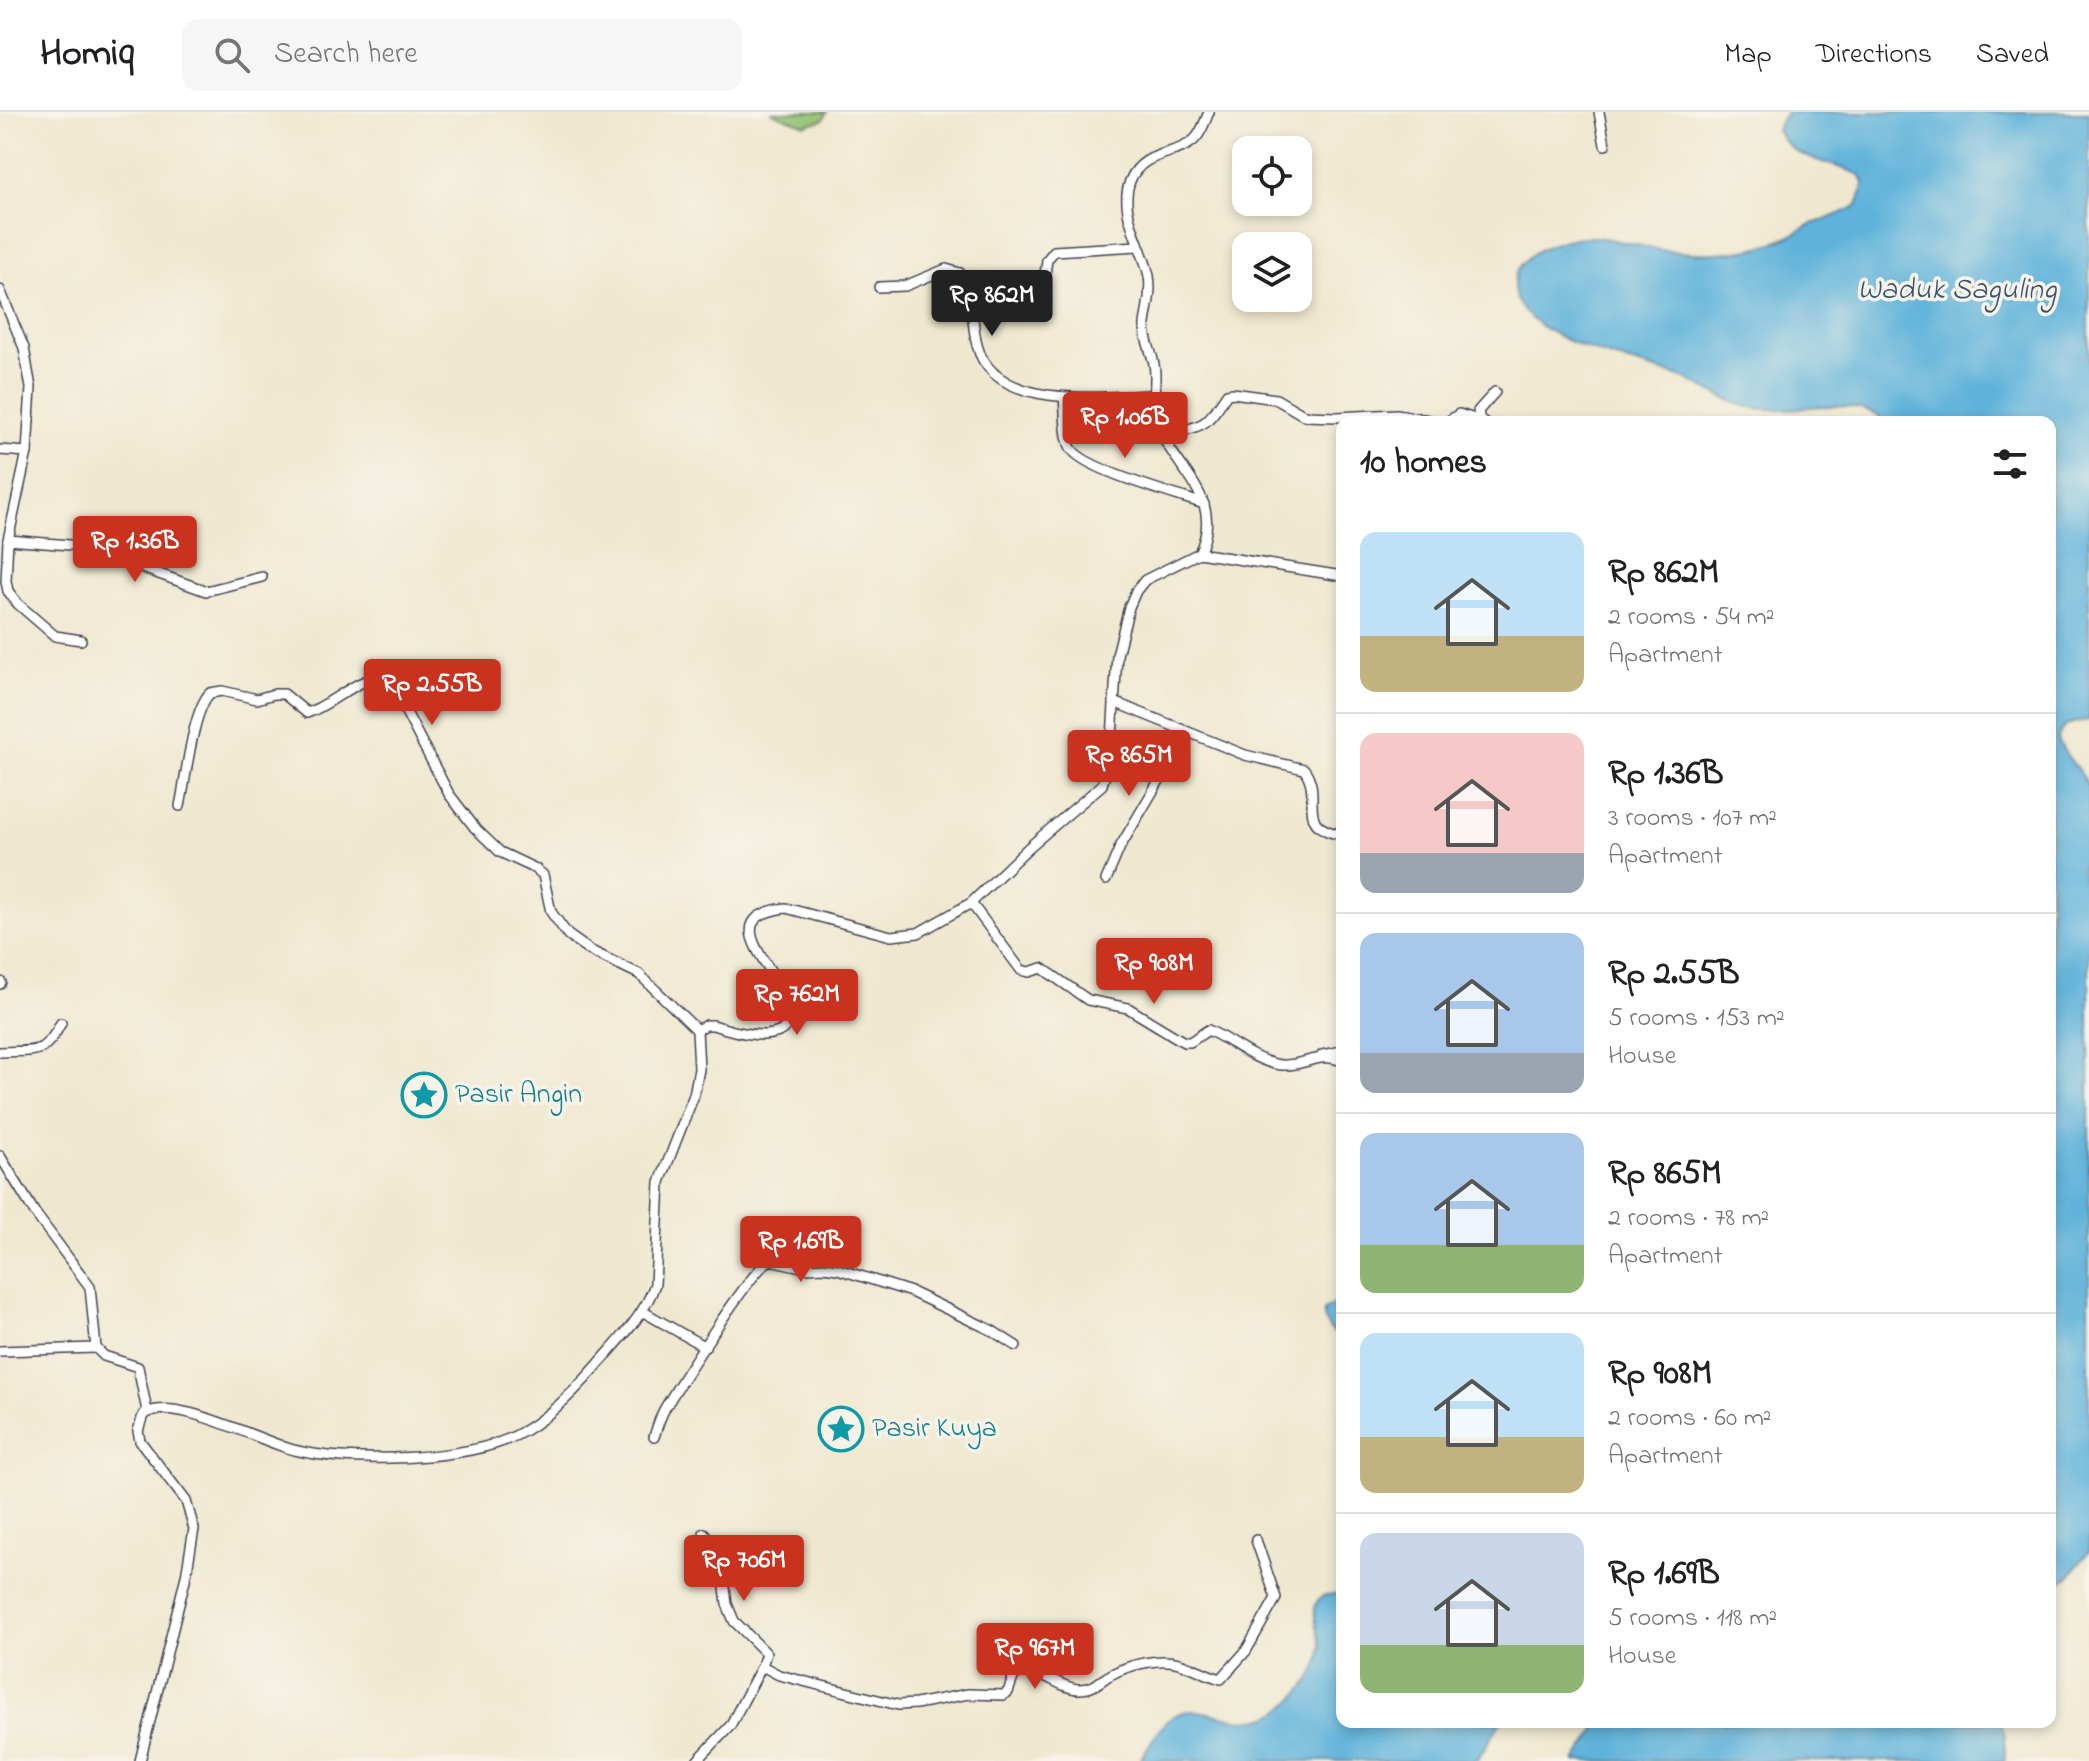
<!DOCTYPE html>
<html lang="en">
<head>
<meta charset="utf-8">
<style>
  :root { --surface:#fff; --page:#f6f6f6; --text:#202124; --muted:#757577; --line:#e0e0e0; --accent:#c8321e }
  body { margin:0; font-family:"Indie Flower",sans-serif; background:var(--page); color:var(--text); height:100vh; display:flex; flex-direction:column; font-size:30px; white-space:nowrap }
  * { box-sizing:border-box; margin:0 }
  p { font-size:26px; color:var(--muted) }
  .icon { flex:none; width:44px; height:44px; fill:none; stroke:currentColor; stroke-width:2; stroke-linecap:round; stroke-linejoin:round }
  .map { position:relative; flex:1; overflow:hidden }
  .sheet { position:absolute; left:1336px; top:304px; width:720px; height:1312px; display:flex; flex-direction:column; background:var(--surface); border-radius:16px; box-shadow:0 4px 12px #0003 }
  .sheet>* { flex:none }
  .controls { position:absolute; left:1232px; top:24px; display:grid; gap:16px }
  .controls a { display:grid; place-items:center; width:80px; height:80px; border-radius:16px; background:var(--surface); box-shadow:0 4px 12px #0003; font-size:40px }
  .price { position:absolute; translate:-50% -68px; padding:0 18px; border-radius:8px; background:var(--accent); color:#fff; font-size:26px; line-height:52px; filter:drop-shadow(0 2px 4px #0008) }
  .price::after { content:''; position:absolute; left:50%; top:48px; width:24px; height:18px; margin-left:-12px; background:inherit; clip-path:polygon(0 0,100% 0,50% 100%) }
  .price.selected { background:#222; color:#fff }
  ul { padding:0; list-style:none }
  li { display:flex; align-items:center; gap:24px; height:200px; padding:0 24px }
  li+li { border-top:2px solid var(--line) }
  li span { display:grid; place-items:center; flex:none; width:224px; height:160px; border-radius:16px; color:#555 }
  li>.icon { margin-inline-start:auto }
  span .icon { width:96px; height:96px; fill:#fffc; stroke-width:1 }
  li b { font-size:34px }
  h2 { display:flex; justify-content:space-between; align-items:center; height:96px; padding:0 24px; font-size:34px }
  header { display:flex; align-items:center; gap:48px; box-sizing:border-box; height:112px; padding:0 40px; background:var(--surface); border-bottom:2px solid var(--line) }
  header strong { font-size:38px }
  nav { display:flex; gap:44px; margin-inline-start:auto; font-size:28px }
  .search { width:560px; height:72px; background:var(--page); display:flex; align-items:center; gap:20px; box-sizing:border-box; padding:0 28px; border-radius:16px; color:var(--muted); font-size:30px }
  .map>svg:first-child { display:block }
</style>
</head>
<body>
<header>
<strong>Homiq</strong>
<div class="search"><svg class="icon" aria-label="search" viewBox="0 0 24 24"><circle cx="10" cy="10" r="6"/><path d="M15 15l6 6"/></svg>Search here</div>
<nav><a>Map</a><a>Directions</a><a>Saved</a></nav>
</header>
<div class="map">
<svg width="2089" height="1649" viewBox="0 0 2089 1649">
  <rect width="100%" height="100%" fill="#f7f3e8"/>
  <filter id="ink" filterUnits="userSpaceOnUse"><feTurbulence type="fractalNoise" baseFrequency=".0125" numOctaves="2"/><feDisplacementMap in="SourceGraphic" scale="16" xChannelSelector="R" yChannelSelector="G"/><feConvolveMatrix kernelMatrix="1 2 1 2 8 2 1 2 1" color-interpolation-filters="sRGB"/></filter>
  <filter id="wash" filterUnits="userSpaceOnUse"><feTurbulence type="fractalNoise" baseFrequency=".006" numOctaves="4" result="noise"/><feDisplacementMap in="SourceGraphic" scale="32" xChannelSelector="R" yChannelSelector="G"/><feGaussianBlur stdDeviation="1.8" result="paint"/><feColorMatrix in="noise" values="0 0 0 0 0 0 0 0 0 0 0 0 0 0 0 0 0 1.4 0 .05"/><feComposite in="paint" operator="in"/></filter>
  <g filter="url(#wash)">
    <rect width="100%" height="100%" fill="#efe8cf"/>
    <polygon fill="#93c271" stroke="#5a7256" stroke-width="2" points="771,0 827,0 823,8 805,13"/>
    <g fill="#5eb2da" stroke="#406a8a" stroke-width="2">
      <path d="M 1788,0 L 2089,0 L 2089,608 C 2076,610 2060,611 2058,627 C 2064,645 2081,657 2088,674 C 2089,682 2089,714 2089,724 C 2087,741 2075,762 2089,777 L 2089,1439 L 2068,1466 L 2050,1475 L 2050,310 L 1881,310 L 1879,304 C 1835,282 1786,306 1741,293 C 1720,286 1701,272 1680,265 C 1641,251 1501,226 1515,166 C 1520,144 1546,133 1566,128 C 1597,119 1629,133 1661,138 C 1703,144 1747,143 1786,126 C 1794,123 1800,118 1808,114 C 1824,107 1842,103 1858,93 L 1864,71 L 1860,63 C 1831,48 1793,51 1777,18 L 1782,6 Z"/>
      <path d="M 1342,1190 L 1342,1227 C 1331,1219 1322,1212 1324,1198 L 1335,1191 Z"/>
      <path d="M 1342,1481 L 1342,1610 L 1501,1610 L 1477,1649 L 1139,1649 C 1149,1635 1158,1615 1172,1605 C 1203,1584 1244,1628 1284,1596 C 1302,1582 1321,1558 1321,1535 C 1321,1521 1308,1499 1319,1487 C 1323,1482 1336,1482 1342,1481 Z"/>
      <polygon points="1601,1610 2001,1610 2005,1624 2005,1649 1575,1649"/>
    </g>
  </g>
  <g filter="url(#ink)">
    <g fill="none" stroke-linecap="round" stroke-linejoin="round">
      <g stroke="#414051" stroke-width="12">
        <g id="street">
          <polyline points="1599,0 1605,33"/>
          <path d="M 879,175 L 905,174 L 946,157 L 960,161 C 974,180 971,210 977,233 C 994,300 1103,284 1154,283"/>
          <polyline points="1043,177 1047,148 1054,139 1138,134"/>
          <polyline points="0,178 24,236 31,276 27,340 8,428 6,469 8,479 18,492 55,524 81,528"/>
          <path d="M 1064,286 C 1066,301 1064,323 1071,336 C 1082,357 1178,383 1204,392"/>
          <polyline points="1480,309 1478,299 1495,280"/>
          <polyline points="1447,310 1459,302 1484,310"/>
          <path d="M 1163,322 C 1204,314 1204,317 1227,282 L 1233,281 L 1276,287 L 1305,304 L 1337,305 L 1397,302 L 1438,310"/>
          <polyline points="0,338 27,340"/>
          <polyline points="8,428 82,434 206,479 262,465"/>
          <polyline points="1199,441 1342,464"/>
          <path d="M 1114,590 L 1245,643 L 1304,657 C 1325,686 1292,714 1342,723"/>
          <path d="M 180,694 C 186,668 192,599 210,581 L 222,579 L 257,587 L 274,582 L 284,582 L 307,601 C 330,594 362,562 383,566 L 398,585 L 449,682 L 475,716 L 500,740 L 536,757 L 543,763 L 551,800 L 568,823 L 589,838 L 639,862 L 697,918"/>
          <polyline points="1106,768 1120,735 1170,650 1181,616"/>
          <path d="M 971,791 L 1021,858 L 1029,860 L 1042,856 L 1088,888 L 1128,896 L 1184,930 L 1190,930 L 1208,918 C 1231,928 1255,950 1281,953 C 1302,955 1321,939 1342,949"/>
          <polyline points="0,872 1,870"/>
          <path d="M 0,940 C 34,938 44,945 61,911"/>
          <polyline points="1322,943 1342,939"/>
          <polyline points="0,1044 35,1101 90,1175 96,1236 104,1244 138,1255 147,1299"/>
          <polyline points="642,1199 705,1235"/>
          <polyline points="0,1239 96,1236"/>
          <path d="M 654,1325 C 657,1315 660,1305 665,1296 C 680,1271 751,1158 770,1148 L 806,1156 L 824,1155 L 838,1157 L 911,1180 L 991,1218 L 1016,1234"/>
          <polyline points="704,1421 715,1435 722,1451 727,1492 734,1509 766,1541 762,1554"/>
          <path d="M 140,1649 L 186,1464 L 194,1417 L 186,1389 L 140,1329 L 138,1319 L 143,1303 C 171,1281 261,1330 294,1338 C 349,1352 466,1349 517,1323 C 546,1308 574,1280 595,1256 C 617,1230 644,1205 655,1172 L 660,1070 L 694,983 L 699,957 L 697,918 L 706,913 L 713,913 C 738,921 804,940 786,887 C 776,855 713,805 786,796 L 891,824 L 918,821 L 971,791 L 1028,736 L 1102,673 L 1111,643 L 1117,543 L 1129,495 L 1136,479 L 1145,468 L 1199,441 C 1227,384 1171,356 1156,309 C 1150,288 1159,267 1153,248 C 1150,236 1144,225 1145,212 C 1147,196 1152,181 1149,164 C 1143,134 1118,100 1130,69 C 1143,37 1177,45 1195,27 C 1202,20 1205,9 1209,0"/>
          <path d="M 697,1649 L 730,1614 L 762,1554 L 779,1563 L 898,1593 L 916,1592 L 968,1582 L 1003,1583 L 1008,1580 L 1014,1563 C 1036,1550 1058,1577 1079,1577 C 1096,1577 1098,1569 1112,1562 C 1129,1553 1160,1545 1179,1551 C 1194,1555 1206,1563 1221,1567 L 1246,1539 L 1276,1486 L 1256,1428"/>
        </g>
      </g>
      <use href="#street" stroke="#fff" stroke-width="9"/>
    </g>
  </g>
  <defs>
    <g id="sight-ring" transform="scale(2.3)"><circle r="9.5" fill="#f7f3e8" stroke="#0f9aa8" stroke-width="1.5"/><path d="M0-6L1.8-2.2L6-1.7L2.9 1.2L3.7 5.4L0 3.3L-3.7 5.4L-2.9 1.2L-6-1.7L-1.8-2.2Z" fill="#0f9aa8"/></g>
  </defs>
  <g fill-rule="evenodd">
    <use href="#sight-ring" x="424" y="983"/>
    <use href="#sight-ring" x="841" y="1317"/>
  </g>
  <g text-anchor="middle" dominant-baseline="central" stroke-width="7" stroke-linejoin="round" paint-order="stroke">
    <g font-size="28" fill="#0d838f" stroke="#f7f3e8" text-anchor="start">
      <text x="455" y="983">Pasir Angin</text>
      <text x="872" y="1317">Pasir Kuya</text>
    </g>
    <g font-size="30" font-style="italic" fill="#375473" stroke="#f7f3e8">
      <text x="1957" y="179">Waduk Saguling</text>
    </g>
  </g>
</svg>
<div class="controls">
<a><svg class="icon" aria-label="locate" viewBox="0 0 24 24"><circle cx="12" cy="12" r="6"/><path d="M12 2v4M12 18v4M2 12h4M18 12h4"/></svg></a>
<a><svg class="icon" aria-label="layers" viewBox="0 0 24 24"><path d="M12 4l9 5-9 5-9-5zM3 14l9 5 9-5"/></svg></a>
</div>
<b class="price selected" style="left:992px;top:226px">Rp 862M</b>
<b class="price" style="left:1125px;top:348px">Rp 1.06B</b>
<b class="price" style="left:135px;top:472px">Rp 1.36B</b>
<b class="price" style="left:432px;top:615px">Rp 2.55B</b>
<b class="price" style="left:1129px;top:686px">Rp 865M</b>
<b class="price" style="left:1154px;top:894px">Rp 908M</b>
<b class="price" style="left:797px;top:925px">Rp 762M</b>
<b class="price" style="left:801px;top:1172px">Rp 1.69B</b>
<b class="price" style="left:744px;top:1491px">Rp 706M</b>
<b class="price" style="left:1035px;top:1579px">Rp 967M</b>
<section class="sheet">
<h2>10 homes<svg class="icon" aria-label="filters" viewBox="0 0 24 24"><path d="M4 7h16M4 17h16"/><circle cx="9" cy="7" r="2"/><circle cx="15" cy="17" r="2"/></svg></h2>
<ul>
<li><span style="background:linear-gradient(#bfe0f5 65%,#c2b280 0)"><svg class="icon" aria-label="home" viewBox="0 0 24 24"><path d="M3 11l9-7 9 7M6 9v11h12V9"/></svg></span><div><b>Rp 862M</b><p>2 rooms · 54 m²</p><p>Apartment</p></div></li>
<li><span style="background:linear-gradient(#f6c9c9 75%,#9aa5b1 0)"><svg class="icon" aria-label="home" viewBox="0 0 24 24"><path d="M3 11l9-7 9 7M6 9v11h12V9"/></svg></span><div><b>Rp 1.36B</b><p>3 rooms · 107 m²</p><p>Apartment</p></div></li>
<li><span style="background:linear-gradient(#a9c7e8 75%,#9aa5b1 0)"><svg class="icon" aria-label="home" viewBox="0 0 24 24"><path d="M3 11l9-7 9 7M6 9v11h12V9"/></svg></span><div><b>Rp 2.55B</b><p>5 rooms · 153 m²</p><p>House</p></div></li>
<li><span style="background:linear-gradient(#a9c7e8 70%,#8fb573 0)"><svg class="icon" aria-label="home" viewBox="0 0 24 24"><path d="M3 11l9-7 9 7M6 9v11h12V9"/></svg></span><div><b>Rp 865M</b><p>2 rooms · 78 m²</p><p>Apartment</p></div></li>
<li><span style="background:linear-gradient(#bfe0f5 65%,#c2b280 0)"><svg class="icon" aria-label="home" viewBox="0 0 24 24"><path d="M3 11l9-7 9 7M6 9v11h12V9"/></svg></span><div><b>Rp 908M</b><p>2 rooms · 60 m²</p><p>Apartment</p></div></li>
<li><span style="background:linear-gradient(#c9d6e8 70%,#8fb573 0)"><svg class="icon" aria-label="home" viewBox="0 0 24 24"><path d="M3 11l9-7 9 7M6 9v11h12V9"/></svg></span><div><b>Rp 1.69B</b><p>5 rooms · 118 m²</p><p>House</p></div></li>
</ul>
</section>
</div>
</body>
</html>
